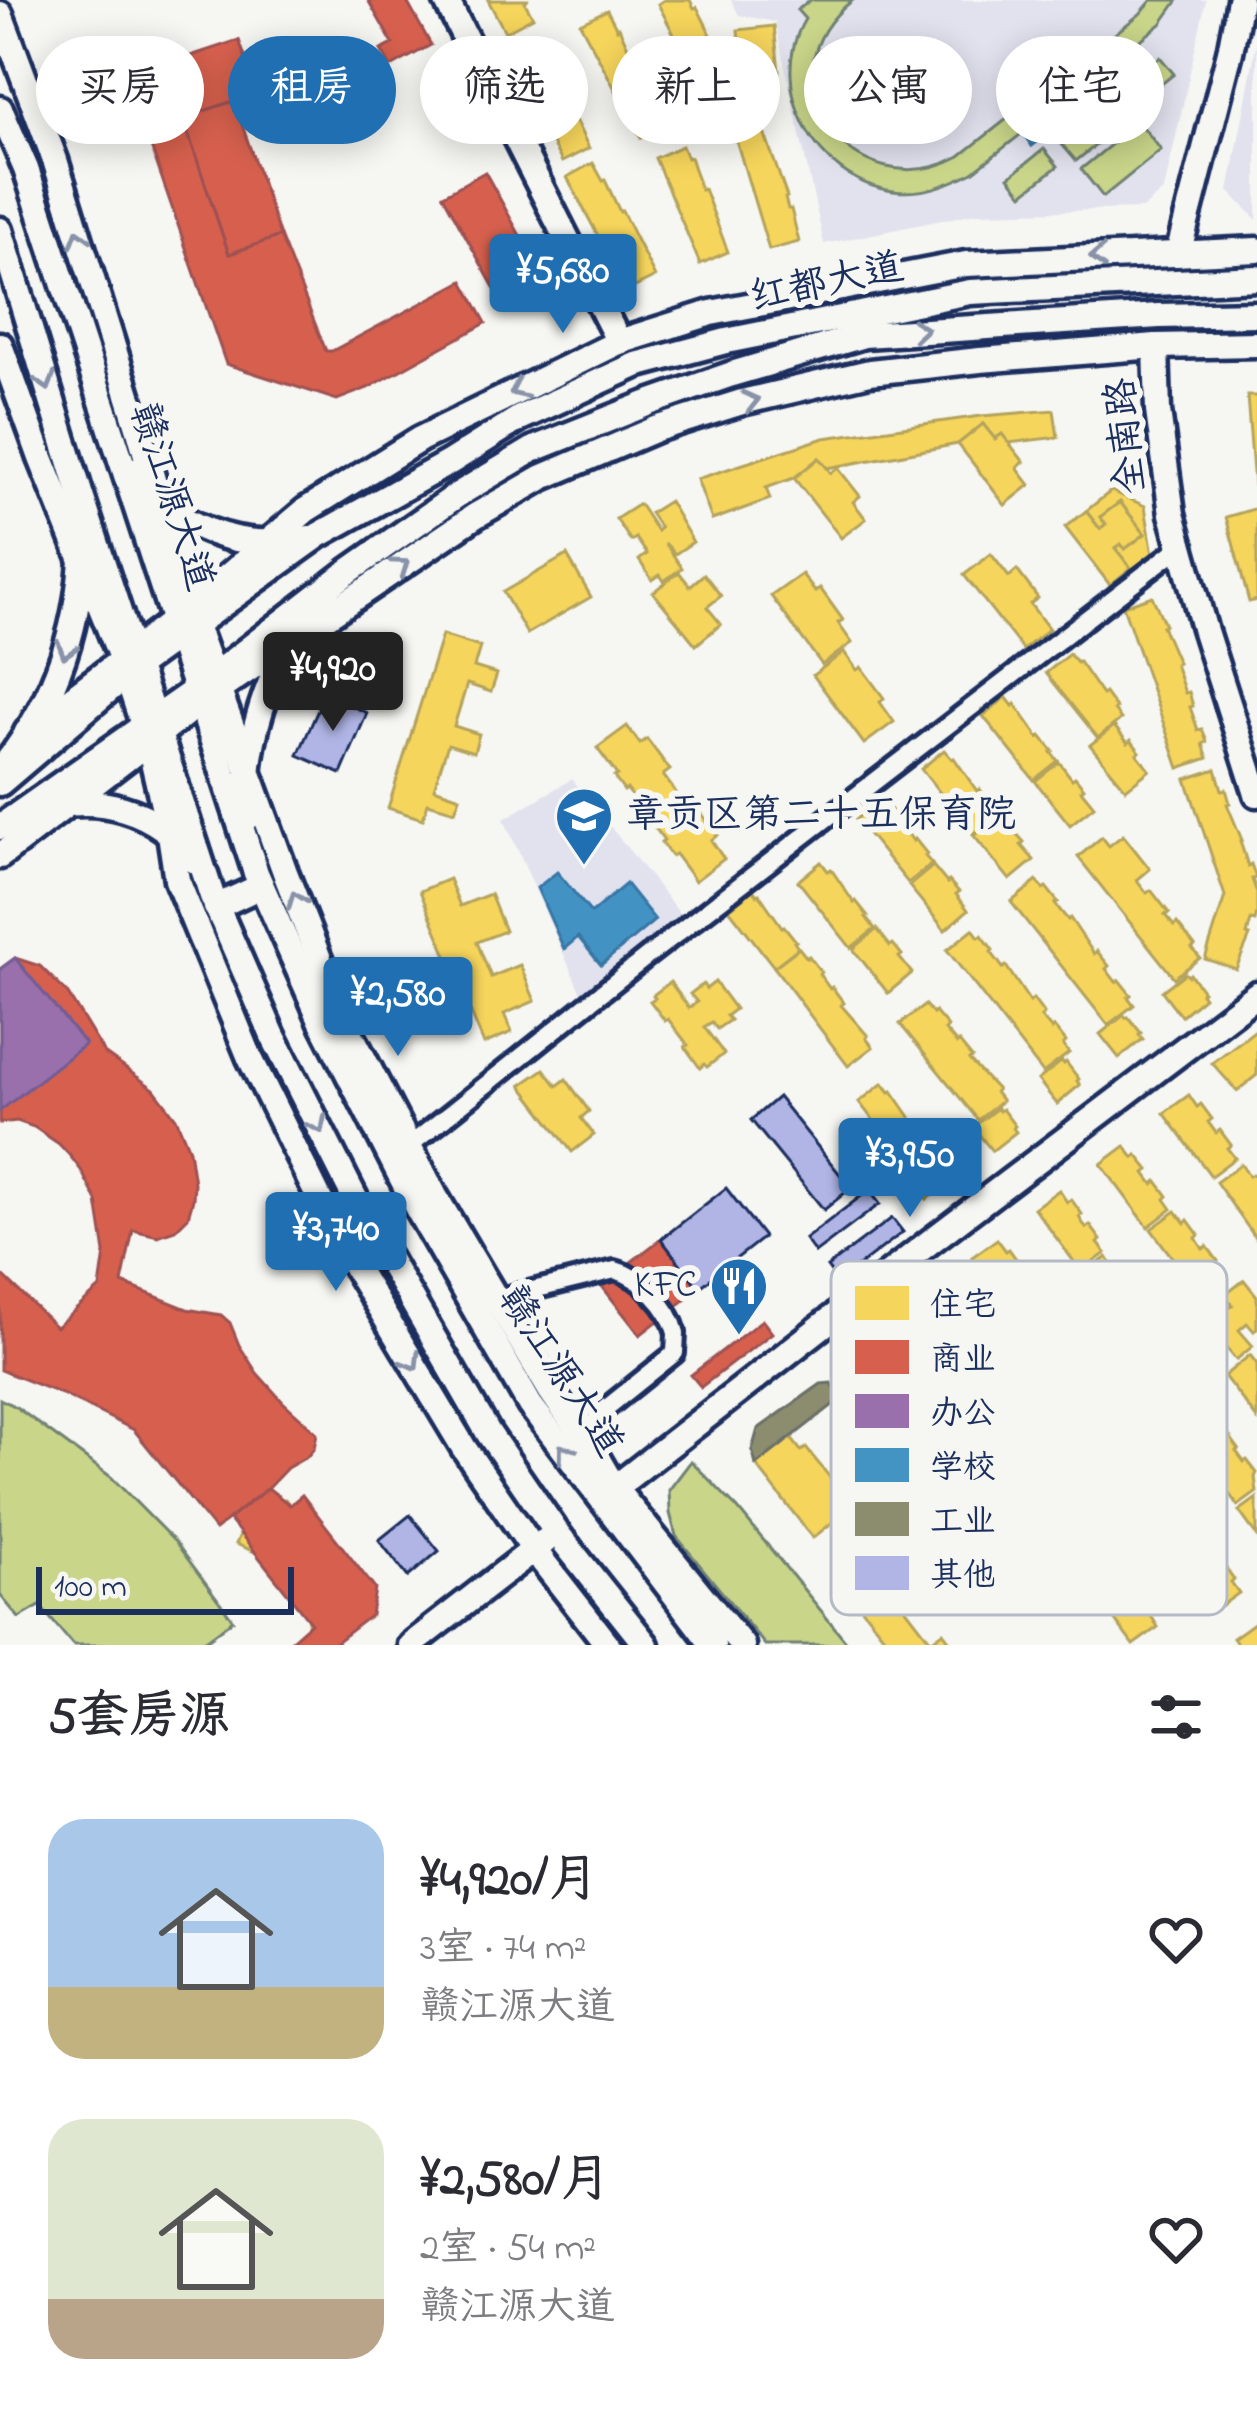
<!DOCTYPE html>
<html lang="zh">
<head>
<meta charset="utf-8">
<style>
  :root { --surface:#fff; --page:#f7f7f7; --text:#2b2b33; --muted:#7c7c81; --accent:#1f6fb2 }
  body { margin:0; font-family:"Indie Flower","LXGW WenKai TC",sans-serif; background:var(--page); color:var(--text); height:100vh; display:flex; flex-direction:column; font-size:45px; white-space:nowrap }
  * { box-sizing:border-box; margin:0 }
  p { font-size:39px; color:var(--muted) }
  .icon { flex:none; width:66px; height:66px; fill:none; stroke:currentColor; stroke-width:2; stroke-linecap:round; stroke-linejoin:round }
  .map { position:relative; height:1645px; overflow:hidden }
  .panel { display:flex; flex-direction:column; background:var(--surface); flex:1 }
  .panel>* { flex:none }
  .top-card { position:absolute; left:36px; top:36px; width:1185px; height:108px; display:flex; gap:24px }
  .scale { position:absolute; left:36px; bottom:30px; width:258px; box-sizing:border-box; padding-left:12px; border:6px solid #1b2f5e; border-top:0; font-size:33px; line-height:42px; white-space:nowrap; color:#1b2f5e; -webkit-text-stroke:9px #f6f6f2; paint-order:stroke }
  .price { position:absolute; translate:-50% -102px; padding:0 27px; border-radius:12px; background:var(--accent); color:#fff; font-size:39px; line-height:78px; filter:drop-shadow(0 3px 6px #0008) }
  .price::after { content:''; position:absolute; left:50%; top:72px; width:36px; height:27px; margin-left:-18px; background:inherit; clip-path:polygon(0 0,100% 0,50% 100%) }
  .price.current { background:#222; color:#fff }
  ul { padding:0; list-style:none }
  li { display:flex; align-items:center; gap:36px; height:300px; padding:0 48px }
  li span { display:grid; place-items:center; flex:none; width:336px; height:240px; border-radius:36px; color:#555 }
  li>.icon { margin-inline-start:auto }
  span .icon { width:144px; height:144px; fill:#fffc; stroke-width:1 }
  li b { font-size:51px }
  h2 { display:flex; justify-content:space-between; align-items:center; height:144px; padding:0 48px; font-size:51px }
  .pill { padding:0 42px; border-radius:54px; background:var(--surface); box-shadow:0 6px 30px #0003; font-size:42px; line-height:108px }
  .pill.current { background:var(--accent); color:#fff }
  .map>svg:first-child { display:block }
</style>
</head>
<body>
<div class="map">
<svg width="1257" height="1645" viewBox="0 0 1257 1645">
  <rect width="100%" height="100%" fill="#f6f6f2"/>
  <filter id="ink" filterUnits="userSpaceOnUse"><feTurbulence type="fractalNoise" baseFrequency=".00833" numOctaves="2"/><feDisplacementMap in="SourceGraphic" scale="24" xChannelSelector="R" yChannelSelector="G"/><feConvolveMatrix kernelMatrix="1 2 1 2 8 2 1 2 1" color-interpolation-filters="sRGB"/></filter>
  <g filter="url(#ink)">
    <g fill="#e1e2ee">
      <polygon points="731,0 1206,0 1164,190 1142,209 976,213 824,244 775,22 739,15"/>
      <polygon points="1257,41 1257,220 1229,191"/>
      <polygon points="572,779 681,915 581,993 504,819"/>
    </g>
    <g fill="#c9d589" stroke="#728274" stroke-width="3">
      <path d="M 811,0 L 853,0 C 753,77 854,213 960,156 L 1140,14 L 1152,0 L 1178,0 L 1161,24 L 973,172 C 947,185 923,195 893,191 C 815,180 765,87 805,19 L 797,10 Z"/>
      <polygon points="1160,57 1174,74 1139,102 1125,85"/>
      <polygon points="1111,87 1134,115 1076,161 1053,134"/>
      <polygon points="1139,122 1161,150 1103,197 1081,169"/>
      <polygon points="1044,149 1058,166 1023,194 1009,177"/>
      <polygon points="0,1399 16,1407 111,1477 176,1543 233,1620 199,1645 73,1645 40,1606 19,1618 0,1595"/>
      <polygon points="691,1461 738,1509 849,1645 765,1645 676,1536 670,1513 669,1490"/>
    </g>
    <g fill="#f6d55c" stroke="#b4a35d" stroke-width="3">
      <polygon points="488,0 527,0 525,3 533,17 505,32"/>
      <polygon points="664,0 690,0 694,8 697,7 746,104 718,118 658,4"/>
      <polygon points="607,10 617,29 619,27 633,59 636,58 668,123 641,138 580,23"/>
      <polygon points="774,26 779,71 776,76 765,80 760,78 754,69 754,64 761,56 760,48 740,50 738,30"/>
      <polygon points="528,34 538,53 540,52 554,83 556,82 589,148 562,162 501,48"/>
      <polygon points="764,132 787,197 785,198 788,209 791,209 799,242 769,250 736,140"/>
      <polygon points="682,146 687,158 690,157 701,190 704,189 728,252 700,264 655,158"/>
      <polygon points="593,163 603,181 605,180 620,212 622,211 655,277 627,291 567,177"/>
      <polygon points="1247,396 1257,396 1257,485 1254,485"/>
      <polygon points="1054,410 1058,437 1009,443 1002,434 995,439 983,424 958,444 827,468 819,458 794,478 766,488 770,499 712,520 697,479 824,438 981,416"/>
      <polygon points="983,424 995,439 1002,434 1024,462 1017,468 1030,485 1005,505 958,444"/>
      <polygon points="819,458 831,473 838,468 860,496 853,502 866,519 841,538 794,478"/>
      <polygon points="1111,491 1145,506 1154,561 1126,584 1121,576 1131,568 1115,548 1121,544 1125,549 1145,534 1120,502 1100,517 1106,524 1100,529 1086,511"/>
      <polygon points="669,501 693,542 675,554 665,543 682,568 664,581 660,575 652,580 639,560 647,554 636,538 631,541 616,519 639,504 657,531 660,528 650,513"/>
      <polygon points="1120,502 1145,534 1125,549 1121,544 1115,548 1131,568 1110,585 1065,527 1086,511 1100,529 1106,524 1100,517"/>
      <polygon points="1257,508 1257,600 1249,602 1226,517"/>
      <polygon points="991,554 1009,577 1017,570 1038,598 1030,604 1049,629 1023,650 964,575"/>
      <polygon points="567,555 591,597 527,634 503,592"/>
      <polygon points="679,572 690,586 704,574 721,596 707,607 721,624 696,645 653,592"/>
      <polygon points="802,574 815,592 820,588 843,620 838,623 852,643 822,665 771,596"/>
      <polygon points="1152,596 1165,625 1162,626 1178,663 1175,664 1185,693 1189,692 1193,706 1190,707 1198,730 1202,729 1207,742 1203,744 1208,758 1179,768 1123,606"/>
      <polygon points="442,635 480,647 474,667 497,674 491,692 467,684 454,726 479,734 474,752 448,744 434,788 460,797 455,811 428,803 423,819 388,808"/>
      <polygon points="844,652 857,670 861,667 884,698 880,702 894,722 864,744 813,675"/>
      <polygon points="1069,654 1077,663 1079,662 1102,695 1105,693 1116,708 1114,710 1121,719 1098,738 1046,673"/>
      <polygon points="1006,697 1013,706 1015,704 1039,738 1041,736 1053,751 1051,752 1058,761 1034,780 983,716"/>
      <polygon points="627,726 640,744 647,739 670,770 663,775 688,809 695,805 718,835 711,840 724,859 695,881 675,854 671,856 661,842 664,840 627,789 624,791 614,777 617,775 597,748"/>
      <polygon points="1114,726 1128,743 1131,740 1140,752 1137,754 1150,770 1126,789 1090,745"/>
      <polygon points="944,750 952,759 954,758 977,791 980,789 996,815 973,834 921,769"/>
      <polygon points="1059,762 1072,779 1075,777 1084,788 1081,790 1094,806 1070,825 1035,781"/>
      <polygon points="1216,769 1222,790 1226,789 1230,803 1227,804 1242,840 1240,841 1248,866 1251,864 1256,878 1252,879 1257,893 1257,914 1255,921 1251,920 1247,935 1250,936 1236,969 1205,959 1225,896 1186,779"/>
      <polygon points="880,800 887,809 889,807 913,841 915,839 927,854 925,856 932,864 908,883 856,819"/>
      <polygon points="998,816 1012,833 1014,831 1024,842 1021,845 1034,860 1010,880 974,836"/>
      <polygon points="1123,835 1150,869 1137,880 1147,893 1151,890 1169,913 1165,915 1174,926 1177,923 1195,946 1192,948 1200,958 1174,978 1078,857 1102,837 1109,846"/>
      <polygon points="821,862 828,871 831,869 854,903 856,901 868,916 866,917 875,929 851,948 798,881"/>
      <polygon points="933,866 947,883 949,881 959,892 956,894 968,910 945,930 909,886"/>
      <polygon points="449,879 460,906 490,894 505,931 477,942 491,977 520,965 535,1001 504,1014 512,1032 484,1044 420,891"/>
      <polygon points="1037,881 1043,889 1046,887 1058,902 1055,904 1068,920 1070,918 1094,954 1097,951 1109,966 1106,969 1116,982 1119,980 1131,995 1128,997 1134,1005 1108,1025 1011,902"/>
      <polygon points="753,890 757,895 759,894 782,927 784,926 796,941 794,942 798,948 774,967 729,909"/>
      <polygon points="877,929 890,946 893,944 902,955 899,957 912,973 888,993 853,949"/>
      <polygon points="973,929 979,937 982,935 993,950 991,952 1003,968 1006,966 1030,1002 1033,999 1044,1014 1041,1017 1052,1030 1054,1027 1066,1042 1063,1045 1069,1053 1043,1073 947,950"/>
      <polygon points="799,948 807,958 809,956 821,972 819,974 830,989 832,987 844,1003 841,1005 868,1036 866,1038 873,1047 848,1066 774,967"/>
      <polygon points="1185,973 1188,976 1190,974 1203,991 1201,993 1204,997 1181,1016 1162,991"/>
      <polygon points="670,982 689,1008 697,1002 690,994 703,984 706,989 715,982 735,1009 726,1016 730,1020 717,1029 712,1022 704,1027 724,1054 707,1067 704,1064 700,1068 685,1047 688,1045 668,1019 665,1021 650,1001 655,998 653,995"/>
      <polygon points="925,1005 933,1014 935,1012 948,1027 945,1030 957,1044 959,1042 972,1058 969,1060 997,1090 995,1092 1002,1101 978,1120 900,1024"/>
      <polygon points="1124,1015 1126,1018 1128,1017 1141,1033 1139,1035 1143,1039 1119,1058 1100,1034"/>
      <polygon points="1257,1029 1257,1075 1237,1091 1212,1063"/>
      <polygon points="1062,1061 1064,1064 1066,1062 1079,1079 1077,1081 1080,1085 1057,1104 1038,1080"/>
      <polygon points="544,1069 557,1086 566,1079 589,1111 581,1118 594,1135 572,1152 521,1085"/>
      <polygon points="883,1083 890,1092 892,1091 915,1124 917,1123 929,1138 927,1140 935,1151 911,1169 859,1102"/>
      <polygon points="1189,1095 1197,1107 1201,1104 1212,1119 1208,1122 1216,1133 1220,1130 1231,1145 1227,1148 1235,1158 1211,1176 1164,1113"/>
      <polygon points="997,1108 999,1111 1002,1109 1015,1126 1013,1128 1016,1132 992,1151 973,1127"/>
      <polygon points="1125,1146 1134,1158 1137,1155 1149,1170 1145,1173 1153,1184 1157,1181 1168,1196 1165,1199 1172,1209 1148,1227 1101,1164"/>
      <polygon points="932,1156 934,1159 936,1157 950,1174 948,1176 951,1180 927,1199 908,1174"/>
      <polygon points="1241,1164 1249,1176 1253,1174 1257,1180 1257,1240 1216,1182"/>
      <polygon points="1059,1190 1067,1202 1071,1199 1082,1214 1079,1217 1086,1228 1090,1225 1101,1240 1098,1243 1106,1253 1081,1271 1034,1208"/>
      <polygon points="1176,1211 1185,1223 1188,1220 1199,1235 1196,1238 1203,1249 1207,1246 1218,1261 1215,1264 1222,1274 1198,1292 1151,1229"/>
      <polygon points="997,1239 1006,1251 1009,1249 1020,1264 1017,1266 1025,1277 1028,1274 1039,1289 1036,1292 1044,1303 1019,1321 972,1257"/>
      <polygon points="1107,1257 1115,1269 1119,1267 1130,1282 1126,1284 1135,1295 1138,1293 1149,1308 1145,1310 1153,1321 1129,1339 1082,1275"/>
      <polygon points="1244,1280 1257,1296 1257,1328 1254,1331 1247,1323 1239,1330 1253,1346 1236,1360 1195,1309 1212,1295 1224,1311 1233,1305 1225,1295"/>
      <polygon points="66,1322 116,1342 102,1376 154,1397 162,1388 151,1383 160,1369 199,1394 193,1406 184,1402 172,1418 200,1453 227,1431 252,1463 237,1476 227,1463 213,1474 220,1505 199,1510 191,1477 149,1428 156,1423 145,1411 141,1421 80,1397 84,1387 67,1380 64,1388 33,1376 44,1350 70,1361 72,1355 56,1348"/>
      <polygon points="1250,1355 1257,1364 1257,1419 1224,1376"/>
      <polygon points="1216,1424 1225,1436 1228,1434 1239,1449 1236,1451 1244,1462 1247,1460 1257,1473 1255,1477 1257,1492 1238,1506 1191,1442"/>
      <polygon points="791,1438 801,1451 806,1448 841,1491 836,1495 848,1510 813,1538 756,1465"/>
      <polygon points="1257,1498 1257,1536 1239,1511"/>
      <polygon points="285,1499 315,1536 289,1556 315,1589 341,1567 367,1599 351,1612 341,1599 327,1610 335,1641 313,1645 306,1613 262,1555 236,1544 245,1523 269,1533 278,1525 268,1512"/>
      <polygon points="1084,1523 1111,1556 1109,1558 1133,1592 1135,1590 1158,1627 1133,1645 1057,1542"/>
      <polygon points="1192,1529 1201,1541 1204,1539 1215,1554 1212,1556 1220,1567 1223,1564 1234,1579 1231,1582 1239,1593 1214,1611 1167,1547"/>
      <polygon points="861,1552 878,1573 889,1564 912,1593 901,1602 931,1641 943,1632 953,1645 891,1645 834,1573"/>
      <polygon points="1257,1621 1257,1645 1238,1645 1233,1638"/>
    </g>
    <g fill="#d6604d" stroke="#9e5152" stroke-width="3">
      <polygon points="368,0 406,0 431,45 391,67 381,50 393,44"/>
      <polygon points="239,40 262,106 238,113 234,101 183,118 229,254 280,236 326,351 332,351 463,281 486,323 368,388 337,400 226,364 127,77"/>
      <polygon points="234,101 280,236 229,254 183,118"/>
      <polygon points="485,172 549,288 507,311 443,195"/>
      <polygon points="15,958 40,966 68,994 104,1053 154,1089 176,1118 189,1150 194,1183 193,1199 188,1217 175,1230 158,1236 133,1230 122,1283 187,1309 221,1315 230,1323 239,1345 257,1373 283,1402 317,1433 314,1448 308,1456 287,1468 268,1488 215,1530 134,1430 62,1394 0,1370 0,1273 56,1327 100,1288 105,1253 97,1201 81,1170 71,1157 59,1144 34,1127 17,1121 0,1123 0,969"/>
      <polygon points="661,1239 699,1289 640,1335 601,1285"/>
      <polygon points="762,1320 772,1333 701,1387 691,1375"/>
      <polygon points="268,1488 290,1505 302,1495 375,1589 371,1615 332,1645 286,1645 311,1623 229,1519"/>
    </g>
    <polygon fill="#9970ab" stroke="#735c94" stroke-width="3" points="15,958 85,1044 0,1111 0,969"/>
    <g fill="#4393c3" stroke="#3775a5" stroke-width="3">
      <polygon points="1114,64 1122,75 1032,146 1024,135"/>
      <polygon points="557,872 591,913 626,884 655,920 601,965 578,937 564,949 537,888"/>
    </g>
    <polygon fill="#8c8c6e" stroke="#6a7069" stroke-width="3" points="831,1383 843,1397 756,1465 752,1450 758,1429 821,1384"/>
    <g fill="#b0b5e6" stroke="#1b2f5e" stroke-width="3">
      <polygon points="325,694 367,713 341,774 298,755"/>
      <polygon points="778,1097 851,1188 824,1210 751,1120"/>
      <polygon points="726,1188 764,1237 699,1288 661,1239"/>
      <polygon points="869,1190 880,1204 815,1253 805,1239"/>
      <polygon points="892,1218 903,1232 838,1282 827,1267"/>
      <polygon points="410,1515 439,1551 408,1577 379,1540"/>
    </g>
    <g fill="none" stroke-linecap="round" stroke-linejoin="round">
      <g stroke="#1b2f5e" stroke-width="26">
        <g id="street">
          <polyline points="409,1146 649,955 1181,546"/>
          <path d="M 496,1299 L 615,1270 C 641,1277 670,1307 676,1333 C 676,1336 675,1350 675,1353 L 599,1414 L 594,1423 L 593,1450"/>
        </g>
      </g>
      <g stroke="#1b2f5e" stroke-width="33">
        <g id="secondary">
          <polyline points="446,0 619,342"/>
          <polyline points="0,14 55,160 139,430 189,609 286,875 341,1015 435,1196 550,1390 593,1451 615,1489 742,1645"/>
          <polyline points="1178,254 1230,52 1240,0"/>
          <polyline points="0,345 41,458 122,660 148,740 170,834 177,880 250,1058 343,1247 464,1448 534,1550 608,1645"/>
          <polyline points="1156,346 1158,411 1172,514 1204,628 1257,794"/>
          <polyline points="27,732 189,609 306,510 420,439 619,342 711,313 966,264 1257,250"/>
          <polyline points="0,856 199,703 475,516 543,477 656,429 742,402 870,372 980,360 1156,346 1257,344"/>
          <polyline points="603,1497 931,1241 1257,994"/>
          <polyline points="411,1645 545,1541"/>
        </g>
      </g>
      <g stroke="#1b2f5e" stroke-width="33">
        <g id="primary">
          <polyline points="0,109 26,169 256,873 321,1020 418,1210 530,1405 713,1645"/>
          <polyline points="0,230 80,493 212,896 273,1036 369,1226 489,1434 557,1533 646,1645"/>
          <path d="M 129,469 C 171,526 239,554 309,538"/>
          <path d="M 4,766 C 59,696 84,614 83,525"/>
          <polyline points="0,783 138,665 319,535 450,462 520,418 636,365 726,341 970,292 1257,278"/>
          <path d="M 35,812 C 94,791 158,808 195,861"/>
          <path d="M 246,818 C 245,740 266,673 312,609"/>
          <polyline points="0,827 195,690 349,571 459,494 534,449 649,403 735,373 864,335 1159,316 1257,314"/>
          <polyline points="216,907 261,886"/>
        </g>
      </g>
      <use href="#street" stroke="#f6f6f2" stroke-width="16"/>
      <use href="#secondary" stroke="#f6f6f2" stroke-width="24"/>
      <use href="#primary" stroke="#f6f6f2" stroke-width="24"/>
    </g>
    <defs><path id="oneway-chevron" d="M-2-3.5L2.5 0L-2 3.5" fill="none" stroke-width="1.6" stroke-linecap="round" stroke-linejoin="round" transform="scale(3)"/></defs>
    <g stroke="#8892a8">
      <use href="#oneway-chevron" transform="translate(79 238) rotate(-107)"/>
      <use href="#oneway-chevron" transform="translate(1098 257) rotate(177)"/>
      <use href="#oneway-chevron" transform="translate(920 330) rotate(-5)"/>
      <use href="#oneway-chevron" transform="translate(46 382) rotate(73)"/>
      <use href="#oneway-chevron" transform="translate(518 390) rotate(155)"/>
      <use href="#oneway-chevron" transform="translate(751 401) rotate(-14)"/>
      <use href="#oneway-chevron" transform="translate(401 566) rotate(-35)"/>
      <use href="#oneway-chevron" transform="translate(66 650) rotate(107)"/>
      <use href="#oneway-chevron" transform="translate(296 900) rotate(-111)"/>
      <use href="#oneway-chevron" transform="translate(318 1125) rotate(63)"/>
      <use href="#oneway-chevron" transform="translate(412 1362) rotate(59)"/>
      <use href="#oneway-chevron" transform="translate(565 1452) rotate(-127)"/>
    </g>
  </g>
  <defs>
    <g id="school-pin" transform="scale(3)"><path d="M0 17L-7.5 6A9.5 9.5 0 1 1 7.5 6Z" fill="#1f6fb2" stroke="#f6f6f2"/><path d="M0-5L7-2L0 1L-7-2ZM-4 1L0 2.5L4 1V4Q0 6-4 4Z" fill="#fff"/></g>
    <g id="restaurant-pin" transform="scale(3)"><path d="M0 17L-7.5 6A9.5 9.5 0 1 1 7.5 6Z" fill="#1f6fb2" stroke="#f6f6f2"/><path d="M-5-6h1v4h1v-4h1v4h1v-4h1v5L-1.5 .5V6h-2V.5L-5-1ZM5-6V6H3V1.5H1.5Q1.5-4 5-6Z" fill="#fff"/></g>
  </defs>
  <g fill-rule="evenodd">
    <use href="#school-pin" x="584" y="816"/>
    <use href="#restaurant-pin" x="739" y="1286"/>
  </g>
  <g text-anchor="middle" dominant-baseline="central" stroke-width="12" stroke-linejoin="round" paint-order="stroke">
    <g font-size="39" fill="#1b2f5e" stroke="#f6f6f2">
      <text transform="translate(827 284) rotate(-12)">红都大道</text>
      <text transform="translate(1128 436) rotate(-96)">全南路</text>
      <text transform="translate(170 497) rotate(72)">赣江源大道</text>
      <text transform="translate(559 1372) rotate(57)">赣江源大道</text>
    </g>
    <g font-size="39" fill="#1b2f5e" stroke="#f6f6f2" text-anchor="start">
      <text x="626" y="816">章贡区第二十五保育院</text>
      <text x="697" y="1286" text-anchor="end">KFC</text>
    </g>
  </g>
  <rect x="831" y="1261" width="396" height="354" rx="18" fill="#f6f6f2" stroke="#b4bac6" stroke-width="3"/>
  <rect x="855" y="1286" width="54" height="34" fill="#f6d55c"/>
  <rect x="855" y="1340" width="54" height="34" fill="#d6604d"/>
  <rect x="855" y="1394" width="54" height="34" fill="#9970ab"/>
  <rect x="855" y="1448" width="54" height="34" fill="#4393c3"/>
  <rect x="855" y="1502" width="54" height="34" fill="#8c8c6e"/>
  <rect x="855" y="1556" width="54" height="34" fill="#b0b5e6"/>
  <g font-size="33" fill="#1b2f5e">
    <text x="930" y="1315">住宅</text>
    <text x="930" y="1369">商业</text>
    <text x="930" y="1423">办公</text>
    <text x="930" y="1477">学校</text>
    <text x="930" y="1531">工业</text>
    <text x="930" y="1585">其他</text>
  </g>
</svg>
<div class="scale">100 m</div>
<b class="price" style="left:563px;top:336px">¥5,680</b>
<b class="price current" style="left:333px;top:734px">¥4,920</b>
<b class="price" style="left:398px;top:1059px">¥2,580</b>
<b class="price" style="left:910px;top:1220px">¥3,950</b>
<b class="price" style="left:336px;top:1294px">¥3,740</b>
<div class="top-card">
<a class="pill">买房</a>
<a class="pill current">租房</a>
<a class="pill">筛选</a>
<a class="pill">新上</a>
<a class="pill">公寓</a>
<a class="pill">住宅</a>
</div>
</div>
<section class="panel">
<h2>5套房源<svg class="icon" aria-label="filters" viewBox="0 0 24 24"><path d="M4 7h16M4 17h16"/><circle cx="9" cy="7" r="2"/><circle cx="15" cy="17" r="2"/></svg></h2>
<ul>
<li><span style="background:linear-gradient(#a9c7e8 70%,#c2b280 0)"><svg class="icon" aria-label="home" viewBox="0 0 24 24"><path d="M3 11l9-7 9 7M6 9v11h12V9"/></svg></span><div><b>¥4,920/月</b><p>3室 · 74 m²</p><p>赣江源大道</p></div><svg class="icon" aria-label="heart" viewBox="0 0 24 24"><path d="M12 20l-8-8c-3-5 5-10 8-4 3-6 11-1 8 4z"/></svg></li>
<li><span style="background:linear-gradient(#dfe7d0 75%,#b9a48a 0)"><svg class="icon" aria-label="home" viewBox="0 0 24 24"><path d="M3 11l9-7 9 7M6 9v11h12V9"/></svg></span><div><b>¥2,580/月</b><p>2室 · 54 m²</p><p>赣江源大道</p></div><svg class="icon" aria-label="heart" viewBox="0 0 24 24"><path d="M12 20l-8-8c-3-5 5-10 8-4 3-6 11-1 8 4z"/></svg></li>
</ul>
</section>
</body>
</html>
